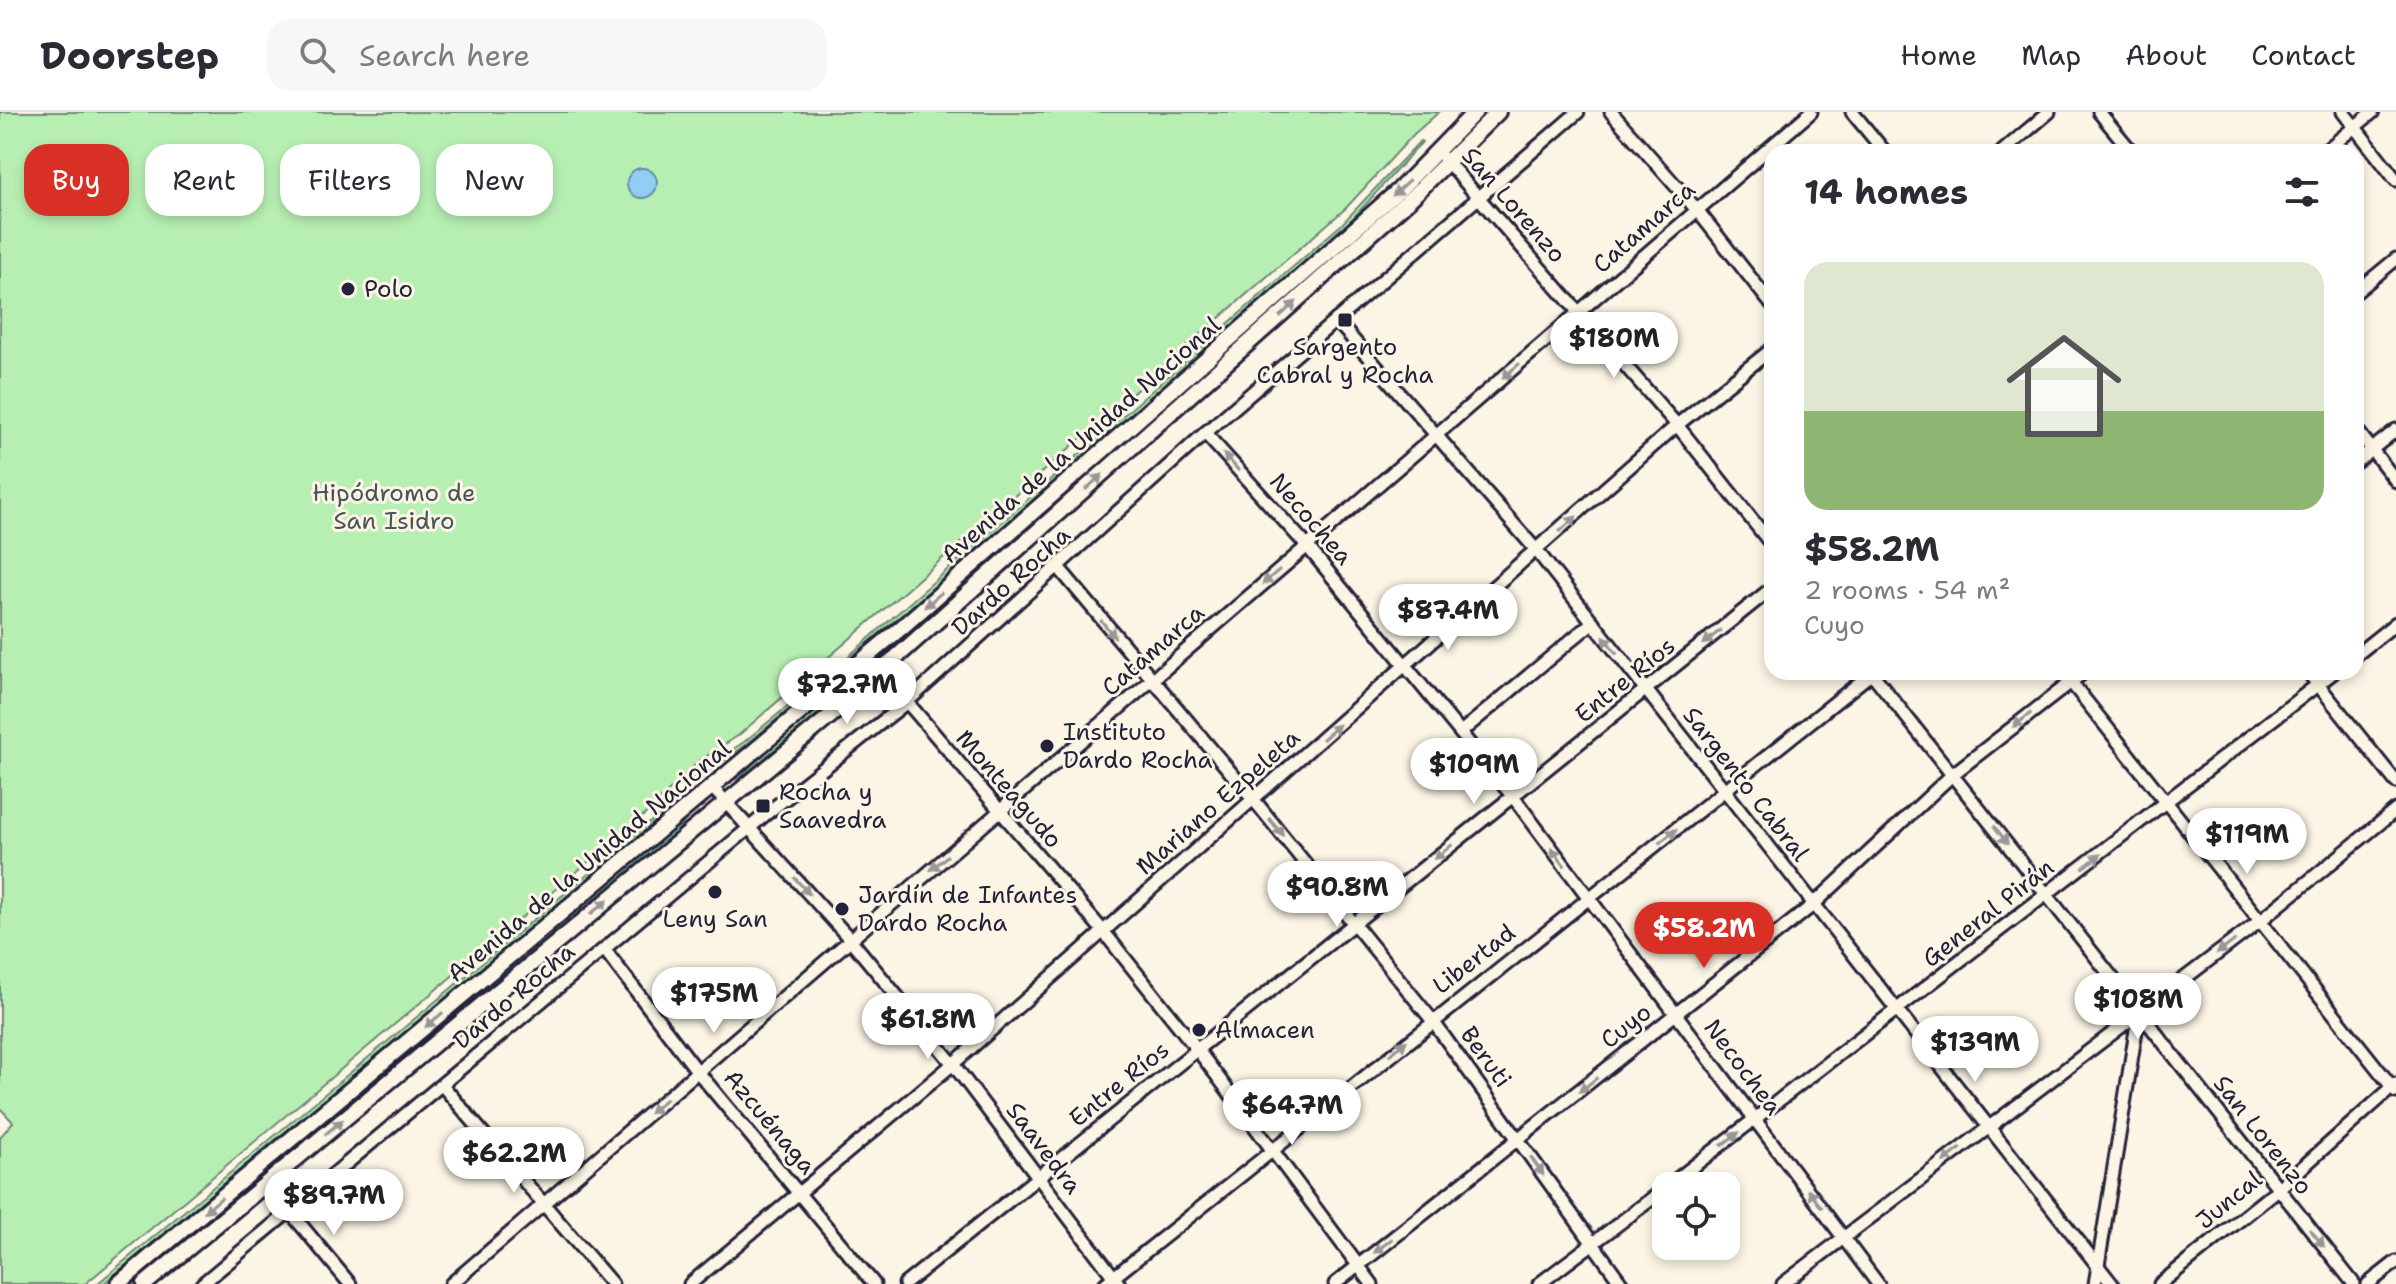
<!DOCTYPE html>
<html lang="en">
<head>
<meta charset="utf-8">
<style>
  :root { --surface:#fff; --page:#f7f7f7; --text:#2b2b33; --muted:#7c7c81; --line:#e1e1e2; --accent:#d93025 }
  body { margin:0; font-family:"Shantell Sans",sans-serif; background:var(--page); color:var(--text); height:100vh; display:flex; flex-direction:column; font-size:30px; white-space:nowrap }
  * { box-sizing:border-box; margin:0 }
  p { font-size:26px; color:var(--muted) }
  .icon { flex:none; width:44px; height:44px; fill:none; stroke:currentColor; stroke-width:2; stroke-linecap:round; stroke-linejoin:round }
  .map { position:relative; flex:1; overflow:hidden }
  .drawer { position:absolute; left:1764px; top:32px; width:600px; height:536px; display:flex; flex-direction:column; background:var(--surface); border-radius:24px; box-shadow:0 4px 12px #0003 }
  .drawer>* { flex:none }
  .top-card { position:absolute; left:24px; top:32px; width:760px; height:72px; display:flex; gap:16px }
  .tools { position:absolute; left:1652px; top:1060px; display:grid; gap:16px }
  .tools a { display:grid; place-items:center; width:88px; height:88px; border-radius:16px; background:var(--surface); box-shadow:0 4px 12px #0003; font-size:40px }
  .price { position:absolute; translate:-50% -68px; padding:0 18px; border-radius:28px; background:#fff; color:#222; font-size:26px; line-height:52px; filter:drop-shadow(0 2px 4px #0008) }
  .price::after { content:''; position:absolute; left:50%; top:48px; width:24px; height:18px; margin-left:-12px; background:inherit; clip-path:polygon(0 0,100% 0,50% 100%) }
  .price.selected { background:var(--accent); color:#fff }
  ul { padding:0; list-style:none }
  li { display:grid; align-content:center; gap:16px; height:424px; padding:0 40px }
  li span { display:grid; place-items:center; height:248px; border-radius:24px; color:#555 }
  li>.icon { margin-inline-start:auto }
  span .icon { width:144px; height:144px; fill:#fffc; stroke-width:1 }
  li b { font-size:34px }
  h2 { display:flex; justify-content:space-between; align-items:center; height:96px; padding:0 40px; font-size:34px }
  .chip { padding:0 28px; border-radius:24px; background:var(--surface); box-shadow:0 4px 12px #0003; font-size:28px; line-height:72px }
  .chip.selected { background:var(--accent); color:#fff }
  header { display:flex; align-items:center; gap:48px; box-sizing:border-box; height:112px; padding:0 40px; background:var(--surface); border-bottom:2px solid var(--line) }
  header strong { font-size:38px }
  nav { display:flex; gap:44px; margin-inline-start:auto; font-size:28px }
  .search { width:560px; height:72px; background:var(--page); display:flex; align-items:center; gap:20px; box-sizing:border-box; padding:0 28px; border-radius:24px; color:var(--muted); font-size:30px }
  .map>svg:first-child { display:block }
</style>
</head>
<body>
<header>
<strong>Doorstep</strong>
<div class="search"><svg class="icon" aria-label="search" viewBox="0 0 24 24"><circle cx="10" cy="10" r="6"/><path d="M15 15l6 6"/></svg>Search here</div>
<nav><a>Home</a><a>Map</a><a>About</a><a>Contact</a></nav>
</header>
<div class="map">
<svg width="2396" height="1172" viewBox="0 0 2396 1172">
  <rect width="100%" height="100%" fill="#fcf5e5"/>
  <filter id="ink" filterUnits="userSpaceOnUse"><feTurbulence type="fractalNoise" baseFrequency=".0125" numOctaves="2"/><feDisplacementMap in="SourceGraphic" scale="16" xChannelSelector="R" yChannelSelector="G"/><feConvolveMatrix kernelMatrix="1 2 1 2 8 2 1 2 1" color-interpolation-filters="sRGB"/></filter>
  <g filter="url(#ink)">
    <g fill="#b7efb2" stroke="#6c8876" stroke-width="2">
      <polygon points="0,0 1439,0 1414,22 1346,96 739,623 698,650 649,699 85,1172 0,1172 0,1025 13,1010 0,996"/>
      <polygon points="1420,29 1422,30 1345,115 899,505 746,633 706,661 703,658 707,654 744,630 842,550 1342,112"/>
      <polygon points="1425,59 1417,71 909,528 736,669 762,642"/>
      <polygon points="694,666 697,669 661,706 103,1172 97,1172 660,702"/>
      <polygon points="691,701 671,727 137,1172 128,1172"/>
    </g>
    <circle fill="#92cef3" stroke="#6589a9" stroke-width="2" cx="642" cy="71" r="15"/>
    <g fill="none" stroke-linecap="round" stroke-linejoin="round">
      <g stroke="#22223b" stroke-width="17">
        <g id="minor">
          <polyline points="1611,0 1697,98 1772,193"/>
          <polyline points="1852,0 1885,40"/>
          <polyline points="2099,0 2132,40"/>
          <polyline points="2343,0 2396,68"/>
          <polyline points="2002,40 2049,0"/>
          <polyline points="2324,40 2373,0"/>
          <polyline points="1444,46 1677,313 1772,433"/>
          <polyline points="2356,180 2396,147"/>
          <polyline points="1336,208 1537,439 2112,1172"/>
          <polyline points="2356,317 2396,369"/>
          <polyline points="1205,321 1307,434 1514,686 1878,1172"/>
          <polyline points="2356,350 2396,318"/>
          <polyline points="1059,456 1254,688 1432,908 1622,1172"/>
          <polyline points="2356,543 2396,511"/>
          <polyline points="1871,560 2354,1172"/>
          <polyline points="2063,560 2396,980"/>
          <polyline points="2308,560 2396,670"/>
          <polyline points="907,590 1103,819 1197,937 1372,1172"/>
          <polyline points="1461,620 1593,510"/>
          <polyline points="712,675 849,826 953,952 1119,1172"/>
          <polyline points="604,837 698,960 874,1172"/>
          <polyline points="442,973 612,1172"/>
          <polyline points="1668,1074 2334,560"/>
          <polyline points="291,1101 350,1172"/>
          <polyline points="202,1172 766,702 907,590 1205,321 1578,0"/>
          <polyline points="451,1172 1811,0"/>
          <polyline points="690,1172 953,952 1677,313 1772,237"/>
          <polyline points="905,1172 1772,476"/>
          <polyline points="1105,1172 1873,560"/>
          <polyline points="1335,1172 1813,793 1953,662 2084,560"/>
          <polyline points="1539,1172 1666,1076"/>
          <polyline points="1783,1172 2260,809 2396,698"/>
          <polyline points="2095,1172 2139,900"/>
          <polyline points="2160,1172 2277,1078 2396,972"/>
          <polyline points="2368,1172 2396,1150"/>
        </g>
      </g>
      <g stroke="#22223b" stroke-width="20">
        <g id="major">
          <polyline points="118,1172 901,516 1398,79 1475,0"/>
          <polyline points="145,1172 835,600 1409,88 1498,0"/>
        </g>
      </g>
      <use href="#minor" stroke="#fcf5e5" stroke-width="11"/>
      <use href="#major" stroke="#fcf5e5" stroke-width="14"/>
    </g>
    <defs><path id="oneway-solid" d="M-6-.8H1V-3.2L6.5 0L1 3.2V.8H-6Z" transform="scale(2)"/></defs>
    <g fill="#9a9698">
      <use href="#oneway-solid" transform="translate(1401 76) rotate(137)"/>
      <use href="#oneway-solid" transform="translate(1288 197) rotate(-42)"/>
      <use href="#oneway-solid" transform="translate(1511 259) rotate(139)"/>
      <use href="#oneway-solid" transform="translate(1231 350) rotate(-132)"/>
      <use href="#oneway-solid" transform="translate(1094 370) rotate(-42)"/>
      <use href="#oneway-solid" transform="translate(1568 412) rotate(-42)"/>
      <use href="#oneway-solid" transform="translate(1271 465) rotate(139)"/>
      <use href="#oneway-solid" transform="translate(933 488) rotate(139)"/>
      <use href="#oneway-solid" transform="translate(1108 517) rotate(51)"/>
      <use href="#oneway-solid" transform="translate(1712 525) rotate(141)"/>
      <use href="#oneway-solid" transform="translate(1610 533) rotate(-127)"/>
      <use href="#oneway-solid" transform="translate(2022 608) rotate(142)"/>
      <use href="#oneway-solid" transform="translate(1331 620) rotate(-42)"/>
      <use href="#oneway-solid" transform="translate(1276 715) rotate(51)"/>
      <use href="#oneway-solid" transform="translate(2001 723) rotate(52)"/>
      <use href="#oneway-solid" transform="translate(1668 724) rotate(-38)"/>
      <use href="#oneway-solid" transform="translate(1443 740) rotate(142)"/>
      <use href="#oneway-solid" transform="translate(1558 745) rotate(-127)"/>
      <use href="#oneway-solid" transform="translate(2092 749) rotate(-37)"/>
      <use href="#oneway-solid" transform="translate(939 751) rotate(140)"/>
      <use href="#oneway-solid" transform="translate(802 774) rotate(48)"/>
      <use href="#oneway-solid" transform="translate(599 795) rotate(-40)"/>
      <use href="#oneway-solid" transform="translate(2226 835) rotate(143)"/>
      <use href="#oneway-solid" transform="translate(434 908) rotate(140)"/>
      <use href="#oneway-solid" transform="translate(1398 936) rotate(-40)"/>
      <use href="#oneway-solid" transform="translate(1588 973) rotate(142)"/>
      <use href="#oneway-solid" transform="translate(658 994) rotate(139)"/>
      <use href="#oneway-solid" transform="translate(334 1015) rotate(-40)"/>
      <use href="#oneway-solid" transform="translate(1730 1027) rotate(-37)"/>
      <use href="#oneway-solid" transform="translate(1952 1043) rotate(142)"/>
      <use href="#oneway-solid" transform="translate(1537 1054) rotate(55)"/>
      <use href="#oneway-solid" transform="translate(1815 1087) rotate(-127)"/>
      <use href="#oneway-solid" transform="translate(213 1093) rotate(140)"/>
      <use href="#oneway-solid" transform="translate(2317 1126) rotate(51)"/>
      <use href="#oneway-solid" transform="translate(1383 1134) rotate(142)"/>
    </g>
  </g>
  <g fill="#22223b" stroke="#fcf5e5" stroke-width="3">
    <circle cx="348" cy="177" r="8"/>
    <rect x="1337" y="200" width="16" height="16" rx="4"/>
    <circle cx="1047" cy="634" r="8"/>
    <rect x="755" y="686" width="16" height="16" rx="4"/>
    <circle cx="715" cy="780" r="8"/>
    <circle cx="842" cy="797" r="8"/>
    <circle cx="1199" cy="918" r="8"/>
  </g>
  <g text-anchor="middle" dominant-baseline="central" stroke-width="6" stroke-linejoin="round" paint-order="stroke">
    <g font-size="24" fill="#22223b" stroke="#fcf5e5">
      <text transform="translate(1514 93) rotate(49)">San Lorenzo</text>
      <text transform="translate(1644 115) rotate(-41)">Catamarca</text>
      <text transform="translate(1081 328) rotate(-41)">Avenida de la Unidad Nacional</text>
      <text transform="translate(1311 407) rotate(49)">Necochea</text>
      <text transform="translate(1011 469) rotate(-42)">Dardo Rocha</text>
      <text transform="translate(1153 538) rotate(-41)">Catamarca</text>
      <text transform="translate(1625 568) rotate(-39)">Entre Ríos</text>
      <text transform="translate(1746 672) rotate(52)">Sargento Cabral</text>
      <text transform="translate(1009 677) rotate(49)">Monteagudo</text>
      <text transform="translate(1218 690) rotate(-41)">Mariano Ezpeleta</text>
      <text transform="translate(589 749) rotate(-40)">Avenida de la Unidad Nacional</text>
      <text transform="translate(1988 801) rotate(-38)">General Pirán</text>
      <text transform="translate(1474 847) rotate(-38)">Libertad</text>
      <text transform="translate(514 884) rotate(-40)">Dardo Rocha</text>
      <text transform="translate(1626 914) rotate(-38)">Cuyo</text>
      <text transform="translate(1486 945) rotate(54)">Beruti</text>
      <text transform="translate(1743 955) rotate(53)">Necochea</text>
      <text transform="translate(1119 972) rotate(-39)">Entre Ríos</text>
      <text transform="translate(770 1010) rotate(50)">Azcuénaga</text>
      <text transform="translate(2263 1023) rotate(52)">San Lorenzo</text>
      <text transform="translate(1044 1036) rotate(53)">Saavedra</text>
      <text transform="translate(2229 1088) rotate(-39)">Juncal</text>
    </g>
    <g font-size="24" fill="#22223b" stroke="#fcf5e5" text-anchor="start">
      <text x="364" y="177">Polo</text>
      <text x="1345" y="235" text-anchor="middle">Sargento<tspan x="1345" dy="28">Cabral y Rocha</tspan></text>
      <text x="1063" y="620">Instituto<tspan x="1063" dy="28">Dardo Rocha</tspan></text>
      <text x="779" y="680">Rocha y<tspan x="779" dy="28">Saavedra</tspan></text>
      <text x="858" y="783">Jardín de Infantes<tspan x="858" dy="28">Dardo Rocha</tspan></text>
      <text x="715" y="807" text-anchor="middle">Leny San</text>
      <text x="1215" y="918">Almacen</text>
    </g>
    <g font-size="24" fill="#475559" stroke="#fcf5e5">
      <text x="394" y="381">Hipódromo de<tspan x="394" dy="28">San Isidro</tspan></text>
    </g>
  </g>
</svg>
<div class="tools">
<a><svg class="icon" aria-label="locate" viewBox="0 0 24 24"><circle cx="12" cy="12" r="6"/><path d="M12 2v4M12 18v4M2 12h4M18 12h4"/></svg></a>
</div>
<b class="price" style="left:1614px;top:268px">$180M</b>
<b class="price" style="left:1448px;top:540px">$87.4M</b>
<b class="price" style="left:847px;top:614px">$72.7M</b>
<b class="price" style="left:1474px;top:694px">$109M</b>
<b class="price" style="left:2247px;top:764px">$119M</b>
<b class="price" style="left:1337px;top:817px">$90.8M</b>
<b class="price selected" style="left:1704px;top:858px">$58.2M</b>
<b class="price" style="left:714px;top:923px">$175M</b>
<b class="price" style="left:2138px;top:929px">$108M</b>
<b class="price" style="left:928px;top:949px">$61.8M</b>
<b class="price" style="left:1975px;top:972px">$139M</b>
<b class="price" style="left:1292px;top:1035px">$64.7M</b>
<b class="price" style="left:514px;top:1083px">$62.2M</b>
<b class="price" style="left:334px;top:1125px">$89.7M</b>
<div class="top-card">
<a class="chip selected">Buy</a>
<a class="chip">Rent</a>
<a class="chip">Filters</a>
<a class="chip">New</a>
</div>
<section class="drawer">
<h2>14 homes<svg class="icon" aria-label="filters" viewBox="0 0 24 24"><path d="M4 7h16M4 17h16"/><circle cx="9" cy="7" r="2"/><circle cx="15" cy="17" r="2"/></svg></h2>
<ul>
<li><span style="background:linear-gradient(#dfe7d0 60%,#8fb573 0)"><svg class="icon" aria-label="home" viewBox="0 0 24 24"><path d="M3 11l9-7 9 7M6 9v11h12V9"/></svg></span><div><b>$58.2M</b><p>2 rooms · 54 m²</p><p>Cuyo</p></div></li>
</ul>
</section>
</div>
</body>
</html>
